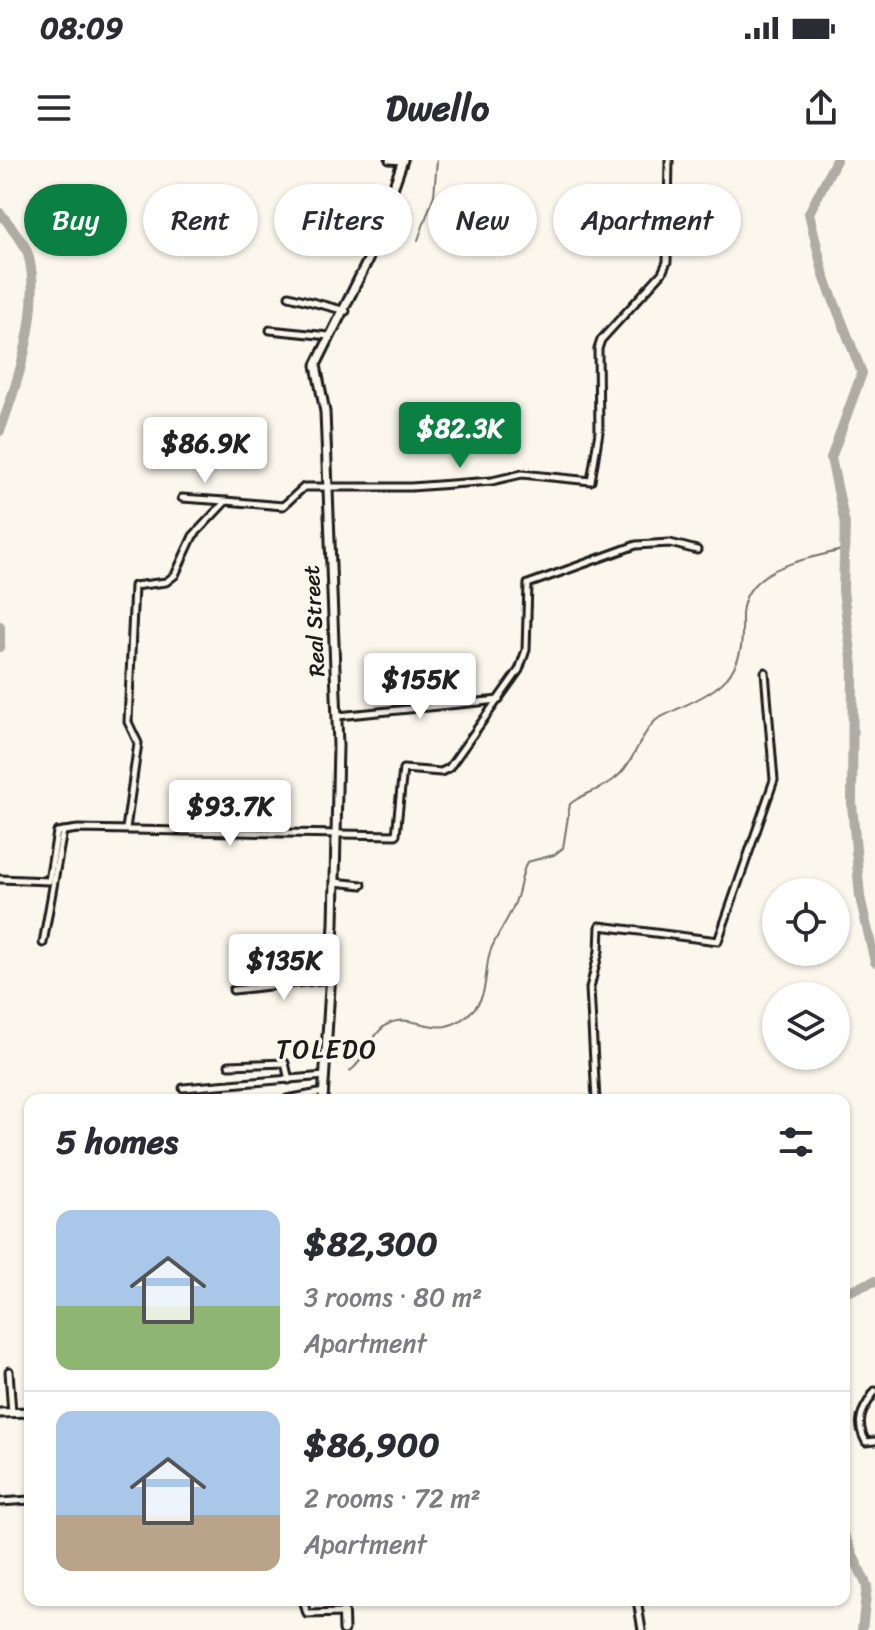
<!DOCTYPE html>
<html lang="en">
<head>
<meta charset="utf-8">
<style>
  :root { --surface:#fff; --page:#f7f7f7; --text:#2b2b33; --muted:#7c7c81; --line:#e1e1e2; --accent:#0b8043 }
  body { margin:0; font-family:Sriracha,sans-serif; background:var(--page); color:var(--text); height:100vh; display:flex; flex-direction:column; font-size:30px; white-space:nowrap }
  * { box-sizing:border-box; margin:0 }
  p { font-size:26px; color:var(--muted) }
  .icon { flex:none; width:44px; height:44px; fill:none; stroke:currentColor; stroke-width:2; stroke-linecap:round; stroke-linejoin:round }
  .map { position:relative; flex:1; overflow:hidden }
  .drawer { position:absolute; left:24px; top:934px; width:826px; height:512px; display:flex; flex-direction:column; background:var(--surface); border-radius:16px; box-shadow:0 2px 6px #0004 }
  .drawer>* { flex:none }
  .guide { position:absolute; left:24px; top:24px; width:828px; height:72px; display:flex; gap:16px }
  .fabs { position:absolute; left:762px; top:718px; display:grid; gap:16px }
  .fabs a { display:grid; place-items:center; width:88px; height:88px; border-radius:50%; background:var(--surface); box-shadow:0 2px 6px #0004; font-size:40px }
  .price { position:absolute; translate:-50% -68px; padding:0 18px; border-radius:8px; background:#fff; color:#222; font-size:26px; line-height:52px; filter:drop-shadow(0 2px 4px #0008) }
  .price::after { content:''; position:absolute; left:50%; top:48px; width:24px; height:18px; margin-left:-12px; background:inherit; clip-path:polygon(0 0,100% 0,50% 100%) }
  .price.current { background:var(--accent); color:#fff }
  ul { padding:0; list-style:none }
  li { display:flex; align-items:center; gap:24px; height:200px; padding:0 32px }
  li+li { border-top:2px solid var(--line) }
  li span { display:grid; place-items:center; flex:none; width:224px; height:160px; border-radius:16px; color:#555 }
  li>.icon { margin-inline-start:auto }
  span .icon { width:96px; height:96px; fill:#fffc; stroke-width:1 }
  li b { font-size:34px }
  h2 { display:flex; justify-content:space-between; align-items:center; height:96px; padding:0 32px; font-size:34px }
  .tag { padding:0 28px; border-radius:36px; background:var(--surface); box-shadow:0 2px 6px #0004; font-size:28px; line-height:72px }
  .tag.current { background:var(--accent); color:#fff }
  .status { display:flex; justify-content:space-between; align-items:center; height:56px; padding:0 40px; background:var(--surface); direction:ltr }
  .status svg { height:22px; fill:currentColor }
  header { display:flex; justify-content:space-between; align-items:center; height:104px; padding:0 32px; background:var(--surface); font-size:36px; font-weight:700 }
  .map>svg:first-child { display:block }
</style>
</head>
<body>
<div class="status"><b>08:09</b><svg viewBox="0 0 49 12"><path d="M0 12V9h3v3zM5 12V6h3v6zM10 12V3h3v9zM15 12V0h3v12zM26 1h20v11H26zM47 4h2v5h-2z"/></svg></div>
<header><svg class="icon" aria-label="menu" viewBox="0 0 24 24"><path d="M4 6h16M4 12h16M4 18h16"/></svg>Dwello<svg class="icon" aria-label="share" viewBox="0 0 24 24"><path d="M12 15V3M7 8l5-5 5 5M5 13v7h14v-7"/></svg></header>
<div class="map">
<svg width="875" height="1470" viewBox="0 0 875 1470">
  <rect width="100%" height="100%" fill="#fbf7ec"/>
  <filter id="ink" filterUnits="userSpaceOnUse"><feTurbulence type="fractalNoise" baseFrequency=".0125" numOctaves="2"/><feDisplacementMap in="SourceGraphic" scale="16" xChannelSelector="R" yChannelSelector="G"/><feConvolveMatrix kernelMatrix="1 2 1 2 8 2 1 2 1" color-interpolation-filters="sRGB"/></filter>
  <g filter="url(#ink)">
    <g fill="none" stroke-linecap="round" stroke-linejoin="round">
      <g stroke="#74726e" stroke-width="2">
        <polyline points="418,80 434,35 437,0"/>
        <path d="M 350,911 C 367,899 371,873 388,864 C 417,850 438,886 473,850 C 489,834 484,811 490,792 C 497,773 511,757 517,737 C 521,725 521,714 527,702 L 554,695 L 563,688 L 570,644 C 586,631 605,630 620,614 C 636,598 639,576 656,560 C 678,547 716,535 730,514 C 744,493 742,479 742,455 C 744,405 809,400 845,389"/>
      </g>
      <g stroke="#afaca5" stroke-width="10">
        <polyline points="836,0 809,53 824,116 862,213 831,298 845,364 843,431 853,507 852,644 860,737 875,802"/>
        <path d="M 0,53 C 9,64 24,81 28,94 C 43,146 18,222 0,271"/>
        <polyline points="0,466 0,487"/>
        <polyline points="844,1133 875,1121"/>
        <polyline points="844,1375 867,1426 862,1470"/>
      </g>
      <g stroke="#1c1c1c" stroke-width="11">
        <g id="street">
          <polyline points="389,0 402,1"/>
          <polyline points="289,136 346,151"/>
          <polyline points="270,170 329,176"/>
          <polyline points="182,338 225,341"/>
          <polyline points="338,556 499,540"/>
          <polyline points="126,669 138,583 128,562 134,426 166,422 175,415 193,376 226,341 283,346 304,327 411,327 492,321 522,314 591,321 599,272 598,189 601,180 662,113 667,102 669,0"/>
          <polyline points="0,719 49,721 57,672 78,669 396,675 403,609 441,612 449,608 519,510 526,490 528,424 636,385 670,383 697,390"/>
          <polyline points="335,722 362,725"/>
          <polyline points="43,783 63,671"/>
          <polyline points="279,804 332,808"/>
          <polyline points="233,830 331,819"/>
          <polyline points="229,905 285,903 289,920"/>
          <polyline points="183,928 325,916"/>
          <polyline points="287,939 324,932"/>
          <polyline points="596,940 590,828 599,791 600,766 718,781 774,620 765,512"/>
          <polyline points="9,1211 12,1253"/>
          <path d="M 875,1231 C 863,1249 854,1261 866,1282 L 875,1281"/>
          <polyline points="0,1342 30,1340"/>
          <polyline points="303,1440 307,1454 343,1453"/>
          <polyline points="637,1440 642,1470"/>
        </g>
      </g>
      <g stroke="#1c1c1c" stroke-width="13">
        <g id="secondary">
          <polyline points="323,940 334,764 338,586 325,252 316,205 368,100 403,0"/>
          <polyline points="0,1253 30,1252"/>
          <polyline points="343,1440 344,1470"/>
        </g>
      </g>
      <use href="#street" stroke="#fbf7ec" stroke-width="5"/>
      <use href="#secondary" stroke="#fbf7ec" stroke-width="7"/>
    </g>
  </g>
  <g text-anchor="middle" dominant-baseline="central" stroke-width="7" stroke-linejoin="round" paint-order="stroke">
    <g font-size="22" fill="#1c1c1c" stroke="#fbf7ec">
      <text transform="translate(314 461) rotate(-93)">Real Street</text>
    </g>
    <g font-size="26" letter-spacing="2" fill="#1c1c1c" stroke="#fbf7ec">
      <text x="327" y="889">TOLEDO</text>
    </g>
  </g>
</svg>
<div class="fabs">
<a><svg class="icon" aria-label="locate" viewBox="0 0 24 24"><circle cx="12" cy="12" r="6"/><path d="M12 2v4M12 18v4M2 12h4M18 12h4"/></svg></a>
<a><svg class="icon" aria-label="layers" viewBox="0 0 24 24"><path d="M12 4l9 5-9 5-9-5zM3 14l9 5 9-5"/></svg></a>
</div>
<b class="price current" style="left:460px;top:310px">$82.3K</b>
<b class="price" style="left:205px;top:325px">$86.9K</b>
<b class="price" style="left:420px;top:561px">$155K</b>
<b class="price" style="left:230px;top:688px">$93.7K</b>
<b class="price" style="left:284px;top:842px">$135K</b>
<div class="guide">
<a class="tag current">Buy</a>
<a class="tag">Rent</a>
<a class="tag">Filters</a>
<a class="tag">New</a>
<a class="tag">Apartment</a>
</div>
<section class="drawer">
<h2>5 homes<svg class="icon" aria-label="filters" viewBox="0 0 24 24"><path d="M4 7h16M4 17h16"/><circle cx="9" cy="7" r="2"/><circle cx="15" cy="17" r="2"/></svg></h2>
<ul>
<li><span style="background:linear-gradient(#a9c7e8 60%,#8fb573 0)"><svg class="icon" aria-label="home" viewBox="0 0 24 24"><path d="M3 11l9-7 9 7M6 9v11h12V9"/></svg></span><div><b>$82,300</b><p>3 rooms · 80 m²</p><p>Apartment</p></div></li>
<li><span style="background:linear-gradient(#a9c7e8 65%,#b9a48a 0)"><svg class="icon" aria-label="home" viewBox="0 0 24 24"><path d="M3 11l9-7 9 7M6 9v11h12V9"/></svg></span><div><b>$86,900</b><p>2 rooms · 72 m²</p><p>Apartment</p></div></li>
</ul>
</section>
</div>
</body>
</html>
